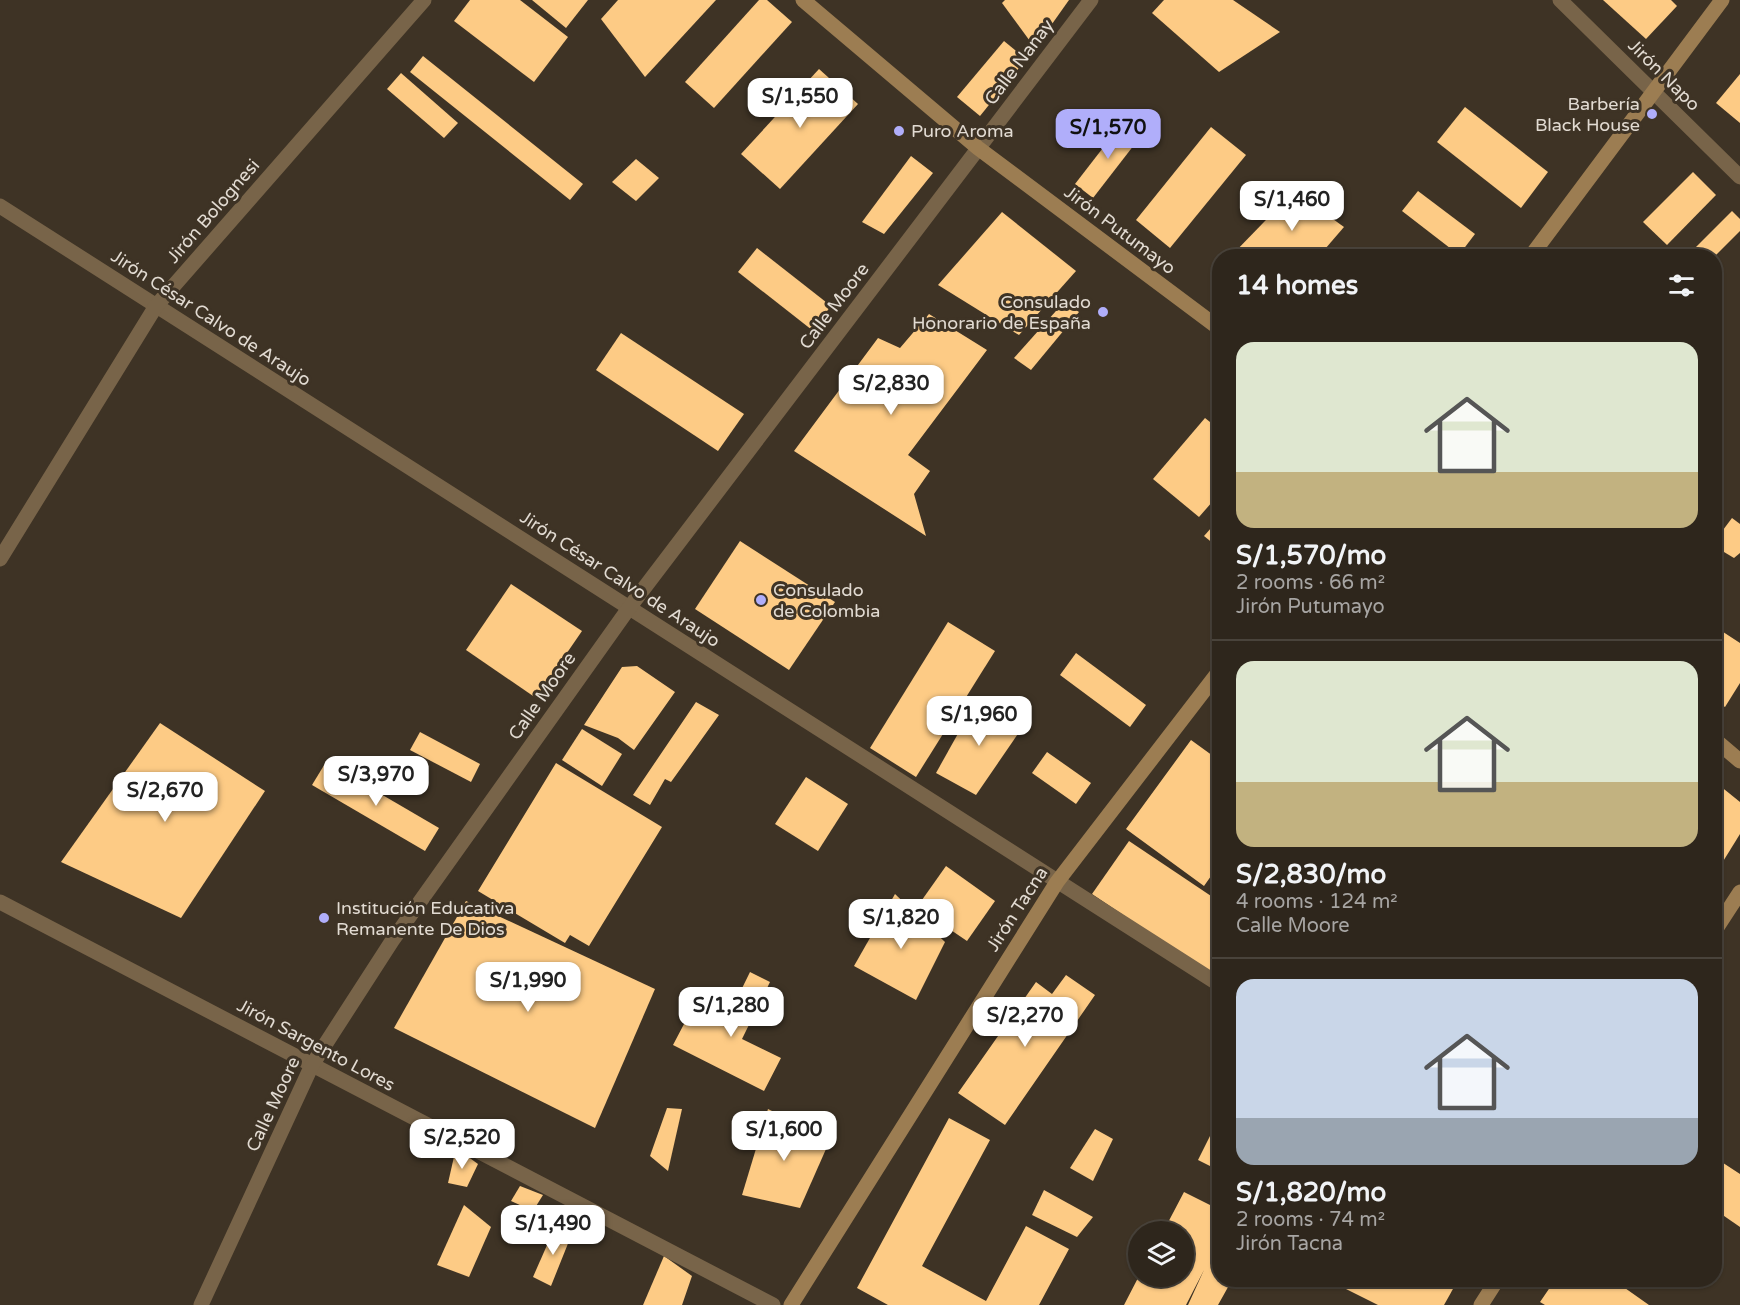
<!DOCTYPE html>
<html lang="en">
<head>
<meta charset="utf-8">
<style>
  :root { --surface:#2e261c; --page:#3a3229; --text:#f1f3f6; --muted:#a7a5a3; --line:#49433b; --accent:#b0aefa }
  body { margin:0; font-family:"Varela Round",sans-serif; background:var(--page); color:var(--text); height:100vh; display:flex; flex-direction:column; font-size:22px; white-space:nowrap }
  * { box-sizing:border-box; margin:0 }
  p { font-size:20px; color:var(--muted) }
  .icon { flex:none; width:33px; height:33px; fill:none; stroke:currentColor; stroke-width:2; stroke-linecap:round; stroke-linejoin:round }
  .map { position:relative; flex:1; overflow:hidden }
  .panel { position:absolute; left:1212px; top:249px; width:510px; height:1038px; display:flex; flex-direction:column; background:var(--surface); border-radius:24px; box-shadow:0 2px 4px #0004,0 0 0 2px var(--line) }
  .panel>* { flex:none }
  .fabs { position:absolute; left:1128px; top:1221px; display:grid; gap:12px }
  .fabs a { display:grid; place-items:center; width:66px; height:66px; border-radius:50%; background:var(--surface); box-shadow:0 2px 4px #0004,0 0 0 2px var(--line); font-size:30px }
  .price { position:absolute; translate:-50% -51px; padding:0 14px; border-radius:12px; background:#fff; color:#222; font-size:20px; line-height:39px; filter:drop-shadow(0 2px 3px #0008) }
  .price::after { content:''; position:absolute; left:50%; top:36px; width:18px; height:14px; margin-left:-9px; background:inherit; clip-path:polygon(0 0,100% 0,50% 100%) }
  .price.current { background:var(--accent); color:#111 }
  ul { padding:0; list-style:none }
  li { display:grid; align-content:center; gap:12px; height:318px; padding:0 24px }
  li+li { border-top:2px solid var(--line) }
  li span { display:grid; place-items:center; height:186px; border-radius:18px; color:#555 }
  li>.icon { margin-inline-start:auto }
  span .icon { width:108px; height:108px; fill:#fffc; stroke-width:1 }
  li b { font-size:26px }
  h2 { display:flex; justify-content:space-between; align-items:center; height:72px; padding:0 24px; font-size:26px }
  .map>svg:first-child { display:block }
</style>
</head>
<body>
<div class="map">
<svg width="1740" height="1305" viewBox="0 0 1740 1305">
  <rect width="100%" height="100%" fill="#3e3325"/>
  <g fill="#fdcb85">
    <polygon points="470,0 520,0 568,37 534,82 454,21"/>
    <polygon points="532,0 588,0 566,28"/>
    <polygon points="618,0 716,0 645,77 601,19"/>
    <polygon points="759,0 767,0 792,22 714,108 685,82"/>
    <polygon points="1005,0 1069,0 1035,48 1002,3"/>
    <polygon points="1164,0 1233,0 1280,32 1219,72 1152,13"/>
    <polygon points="1603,0 1671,0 1677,6 1646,39"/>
    <polygon points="1004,41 1026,59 980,116 957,97"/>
    <polygon points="423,56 583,184 570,200 410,72"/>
    <polygon points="819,69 858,104 780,189 741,154"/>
    <polygon points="401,73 458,123 444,138 387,89"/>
    <polygon points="1740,74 1740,123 1716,103"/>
    <polygon points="1465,107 1548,172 1521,208 1437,142"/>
    <polygon points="1123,122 1141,136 1093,198 1075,184"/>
    <polygon points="1211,127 1246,155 1170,248 1136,220"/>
    <polygon points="911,156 933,173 884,234 862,222"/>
    <polygon points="636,159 659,178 636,201 612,182"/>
    <polygon points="1693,172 1716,195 1667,245 1643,222"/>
    <polygon points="1294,191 1344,227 1319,256 1231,256"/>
    <polygon points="1418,191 1475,234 1459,255 1402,211"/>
    <polygon points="1732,211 1740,219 1740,231 1715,256 1687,256"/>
    <polygon points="1002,212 1076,271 1019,335 938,285"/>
    <polygon points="757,248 831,306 812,330 738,272"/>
    <polygon points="1064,302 1079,312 1031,370 1014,358"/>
    <polygon points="929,314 987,350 908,455 930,471 914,494 926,536 794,451 878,338 900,348"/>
    <polygon points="621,333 744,414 718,451 596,370"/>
    <polygon points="1205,418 1220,430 1220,493 1199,517 1153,479"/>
    <polygon points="1220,518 1220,549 1204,536"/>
    <polygon points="1732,518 1740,524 1740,553 1734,558 1714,546 1714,542"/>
    <polygon points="740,541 835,602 789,670 695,609"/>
    <polygon points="511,584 582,631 536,698 466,650"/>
    <polygon points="948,622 995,651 916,777 870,748"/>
    <polygon points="1714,626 1740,643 1740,683 1725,707 1714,700"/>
    <polygon points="1076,653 1146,705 1130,727 1060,675"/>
    <polygon points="637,666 675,692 634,750 618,738 584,725 622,667"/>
    <polygon points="979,696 1022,728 976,795 936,773"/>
    <polygon points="696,702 719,715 671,782 665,779 650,805 633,795"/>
    <polygon points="1220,718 1220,735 1212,729"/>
    <polygon points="160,723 265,791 181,918 61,862"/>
    <polygon points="582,729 622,754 602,786 562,760"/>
    <polygon points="420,732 480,764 471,782 410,750"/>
    <polygon points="1191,740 1220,761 1220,872 1216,869 1204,886 1126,829"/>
    <polygon points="1047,752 1091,783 1076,804 1032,773"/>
    <polygon points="326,762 439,828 425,851 312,785"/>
    <polygon points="556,763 662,827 589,946 570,935 565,943 478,891"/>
    <polygon points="806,777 848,804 818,851 775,824"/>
    <polygon points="1714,781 1740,802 1740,834 1714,876"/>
    <polygon points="1129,841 1220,902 1220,971 1215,977 1092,894"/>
    <polygon points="946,866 995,901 967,941 917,907"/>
    <polygon points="895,894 945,942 916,1000 854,966"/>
    <polygon points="466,901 655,989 595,1128 394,1028"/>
    <polygon points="750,972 770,982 742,1039 781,1058 764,1091 673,1045 694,1005 726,1021"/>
    <polygon points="1066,975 1095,995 1005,1125 958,1093 1036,982 1052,994"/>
    <polygon points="667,1108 682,1109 668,1171 650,1156"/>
    <polygon points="768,1109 830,1140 800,1208 742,1195"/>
    <polygon points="949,1118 990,1140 922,1266 986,1301 1026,1226 1069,1249 1039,1305 888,1305 857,1288"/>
    <polygon points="1214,1128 1220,1132 1220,1171 1198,1160"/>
    <polygon points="1095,1129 1113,1139 1093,1181 1070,1168"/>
    <polygon points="456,1148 478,1164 467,1187 448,1183"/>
    <polygon points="1714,1157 1740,1174 1740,1227 1714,1209"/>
    <polygon points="520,1186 543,1195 533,1211 511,1201"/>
    <polygon points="1044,1190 1093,1217 1077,1237 1032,1215"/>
    <polygon points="1184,1192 1220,1210 1220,1240 1214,1250 1220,1253 1220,1280 1232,1280 1218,1305 1188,1305 1204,1270 1186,1305 1124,1305 1139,1276 1184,1276 1184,1232 1163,1232"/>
    <polygon points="464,1205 491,1227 469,1277 437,1265"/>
    <polygon points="555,1227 573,1231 551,1286 533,1277"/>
    <polygon points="664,1256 692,1276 682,1305 643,1305"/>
    <polygon points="1333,1280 1458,1280 1444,1305 1378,1305 1332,1282"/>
    <polygon points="1555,1280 1616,1280 1615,1281 1649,1305 1545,1305 1540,1302"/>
  </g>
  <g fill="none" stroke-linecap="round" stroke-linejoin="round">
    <g stroke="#786449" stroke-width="15">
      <polyline points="1560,0 1740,177"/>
      <polyline points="0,206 1220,985"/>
      <polyline points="0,559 156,306 424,0"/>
      <polyline points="0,902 773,1305"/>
      <polyline points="201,1305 312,1065 392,941 629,608 1091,0"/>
    </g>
    <g stroke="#9c7d52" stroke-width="15">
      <polyline points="803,0 978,148 1220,329"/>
      <polyline points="1531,256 1722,0"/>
      <polyline points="1714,739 1740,761"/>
      <polyline points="1714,932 1740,892"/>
      <polyline points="791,1305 1057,882 1220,670"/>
      <polyline points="1481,1305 1497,1280"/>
    </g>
  </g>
  <g fill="#b0aefa" stroke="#3e3325" stroke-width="2">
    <circle cx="1652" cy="114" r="6"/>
    <circle cx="899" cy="131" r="6"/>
    <circle cx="1103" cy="312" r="6"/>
    <circle cx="761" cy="600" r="6"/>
    <circle cx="324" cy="918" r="6"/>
  </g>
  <g text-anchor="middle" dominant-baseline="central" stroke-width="6" stroke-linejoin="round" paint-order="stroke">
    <g font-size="18" fill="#e2dbd2" stroke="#3e3325">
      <text transform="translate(1019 62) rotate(-53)">Calle Nanay</text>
      <text transform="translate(1664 75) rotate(45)">Jirón Napo</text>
      <text transform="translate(213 211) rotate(-49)">Jirón Bolognesi</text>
      <text transform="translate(1120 230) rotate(37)">Jirón Putumayo</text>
      <text transform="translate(834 306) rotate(-53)">Calle Moore</text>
      <text transform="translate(211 318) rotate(33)">Jirón César Calvo de Araujo</text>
      <text transform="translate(620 579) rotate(33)">Jirón César Calvo de Araujo</text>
      <text transform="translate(542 696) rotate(-55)">Calle Moore</text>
      <text transform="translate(1017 909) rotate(-57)">Jirón Tacna</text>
      <text transform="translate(316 1045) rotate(28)">Jirón Sargento Lores</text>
      <text transform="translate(273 1104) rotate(-65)">Calle Moore</text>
    </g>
    <g font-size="18" fill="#e2dbd2" stroke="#3e3325" text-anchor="start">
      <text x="1640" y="104" text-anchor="end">Barbería<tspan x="1640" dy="21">Black House</tspan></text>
      <text x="911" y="131">Puro Aroma</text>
      <text x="1091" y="302" text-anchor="end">Consulado<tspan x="1091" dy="21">Honorario de España</tspan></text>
      <text x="773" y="590">Consulado<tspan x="773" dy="21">de Colombia</tspan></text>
      <text x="336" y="908">Institución Educativa<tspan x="336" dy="21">Remanente De Dios</tspan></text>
    </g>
  </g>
</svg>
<div class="fabs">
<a><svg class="icon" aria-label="layers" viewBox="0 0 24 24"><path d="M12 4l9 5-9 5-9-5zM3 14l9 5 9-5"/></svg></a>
</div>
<b class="price" style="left:800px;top:129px">S/1,550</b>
<b class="price current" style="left:1108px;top:160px">S/1,570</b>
<b class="price" style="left:1292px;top:232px">S/1,460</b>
<b class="price" style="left:891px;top:416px">S/2,830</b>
<b class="price" style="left:979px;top:747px">S/1,960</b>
<b class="price" style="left:376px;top:807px">S/3,970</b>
<b class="price" style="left:165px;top:823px">S/2,670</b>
<b class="price" style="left:901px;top:950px">S/1,820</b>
<b class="price" style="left:528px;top:1013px">S/1,990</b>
<b class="price" style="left:731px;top:1038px">S/1,280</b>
<b class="price" style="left:1025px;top:1048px">S/2,270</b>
<b class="price" style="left:784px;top:1162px">S/1,600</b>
<b class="price" style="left:462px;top:1170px">S/2,520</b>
<b class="price" style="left:553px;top:1256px">S/1,490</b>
<section class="panel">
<h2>14 homes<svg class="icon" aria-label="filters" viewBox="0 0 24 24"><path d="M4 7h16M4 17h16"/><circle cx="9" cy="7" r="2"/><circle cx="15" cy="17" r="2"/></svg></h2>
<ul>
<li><span style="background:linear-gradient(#dfe7d0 70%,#c2b280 0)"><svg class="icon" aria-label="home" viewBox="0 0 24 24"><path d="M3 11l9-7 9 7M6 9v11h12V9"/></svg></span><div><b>S/1,570/mo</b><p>2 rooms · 66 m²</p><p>Jirón Putumayo</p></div></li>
<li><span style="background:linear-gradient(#dfe7d0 65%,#c2b280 0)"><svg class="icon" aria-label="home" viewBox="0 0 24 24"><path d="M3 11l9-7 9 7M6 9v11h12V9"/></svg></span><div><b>S/2,830/mo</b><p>4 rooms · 124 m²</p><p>Calle Moore</p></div></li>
<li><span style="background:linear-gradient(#c9d6e8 75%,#9aa5b1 0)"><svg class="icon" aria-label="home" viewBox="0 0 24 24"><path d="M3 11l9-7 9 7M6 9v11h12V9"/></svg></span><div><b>S/1,820/mo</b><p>2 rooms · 74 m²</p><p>Jirón Tacna</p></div></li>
</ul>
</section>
</div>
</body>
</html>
